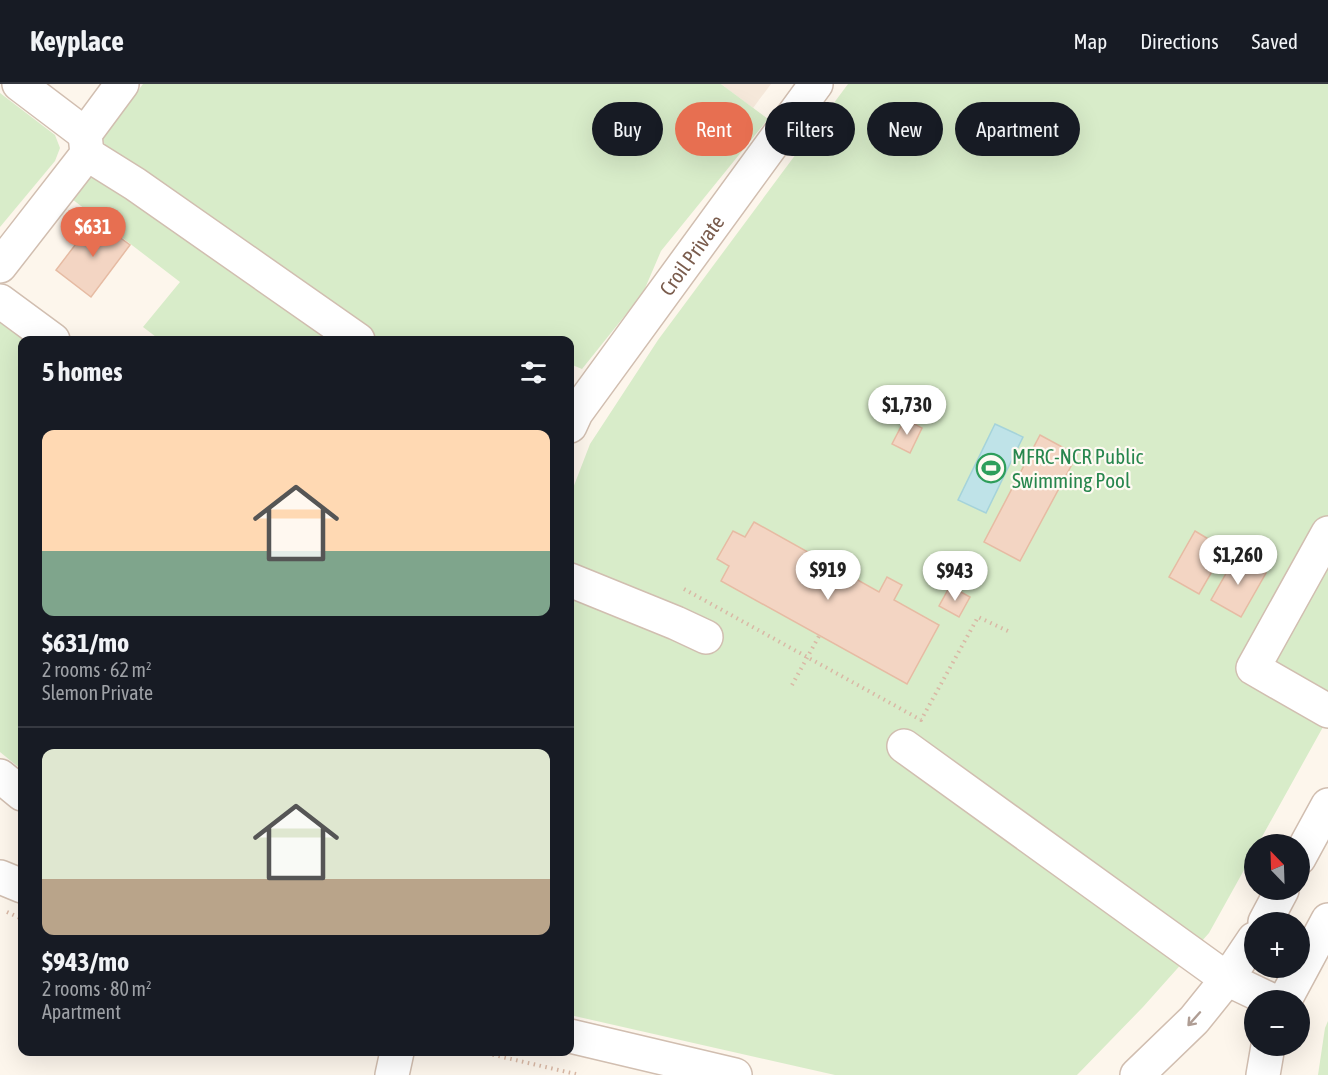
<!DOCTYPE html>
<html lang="en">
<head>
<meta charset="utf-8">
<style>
  :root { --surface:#171b24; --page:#242831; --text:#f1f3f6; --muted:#9ea1a6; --line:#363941; --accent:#e76f51 }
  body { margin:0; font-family:"Asap Condensed",sans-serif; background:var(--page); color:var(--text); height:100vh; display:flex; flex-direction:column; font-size:22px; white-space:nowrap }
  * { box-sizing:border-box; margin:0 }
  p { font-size:20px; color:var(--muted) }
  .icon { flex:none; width:33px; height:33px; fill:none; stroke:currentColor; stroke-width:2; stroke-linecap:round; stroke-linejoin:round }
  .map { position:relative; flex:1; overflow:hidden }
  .details { position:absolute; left:18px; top:252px; width:556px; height:720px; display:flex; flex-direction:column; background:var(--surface); border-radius:12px; box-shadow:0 6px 24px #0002 }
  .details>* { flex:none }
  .hud { position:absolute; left:592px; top:18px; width:570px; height:54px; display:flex; gap:12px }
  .needle { width:39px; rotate:337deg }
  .buttons { position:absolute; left:1244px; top:750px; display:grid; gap:12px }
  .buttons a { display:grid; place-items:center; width:66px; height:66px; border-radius:50%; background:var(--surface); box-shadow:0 6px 24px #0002; font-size:30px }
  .price { position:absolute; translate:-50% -51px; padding:0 14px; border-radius:21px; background:#fff; color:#222; font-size:20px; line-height:39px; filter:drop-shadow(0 2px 3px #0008) }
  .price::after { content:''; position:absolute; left:50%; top:36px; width:18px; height:14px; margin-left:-9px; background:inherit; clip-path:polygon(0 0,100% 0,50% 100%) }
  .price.on { background:var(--accent); color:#fff }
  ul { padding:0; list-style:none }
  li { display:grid; align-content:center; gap:12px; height:318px; padding:0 24px }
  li+li { border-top:2px solid var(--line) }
  li span { display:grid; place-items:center; height:186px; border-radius:12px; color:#555 }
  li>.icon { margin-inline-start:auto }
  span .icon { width:108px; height:108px; fill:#fffc; stroke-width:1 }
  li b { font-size:26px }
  h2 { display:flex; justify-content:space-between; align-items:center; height:72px; padding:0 24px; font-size:26px }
  .pill { padding:0 21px; border-radius:27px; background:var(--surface); box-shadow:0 6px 24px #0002; font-size:21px; line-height:54px }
  .pill.on { background:var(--accent); color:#fff }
  header { display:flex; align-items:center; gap:36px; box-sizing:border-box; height:84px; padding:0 30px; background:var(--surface); border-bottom:2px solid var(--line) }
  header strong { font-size:28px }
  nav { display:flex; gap:33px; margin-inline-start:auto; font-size:21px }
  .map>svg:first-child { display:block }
</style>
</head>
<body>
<header>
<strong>Keyplace</strong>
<nav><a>Map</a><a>Directions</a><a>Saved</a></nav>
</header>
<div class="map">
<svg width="1328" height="991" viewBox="0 0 1328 991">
  <rect width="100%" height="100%" fill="#fdf6ec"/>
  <polygon fill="#f5e8da" points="721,0 771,0 753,24"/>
  <g fill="#d8ecc9">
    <polygon points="143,0 721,0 768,35 661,167 643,209 582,285 570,280 570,256 380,256 105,61 102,54"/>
    <polygon points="848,0 1328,0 1328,634 1258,760 1254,760 1254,768 1209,849 1143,923 1077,991 835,991 570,931 570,412 590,360 658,256"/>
    <polygon points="0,9 55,51 60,64 55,77 0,143"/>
    <polygon points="92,93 106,93 333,256 160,256 143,243 180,198 68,112 80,97"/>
    <polygon points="0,230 32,256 22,256 22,686 0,668"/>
    <polygon points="1328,937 1328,991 1318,991 1325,944"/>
  </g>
  <polygon fill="#bfe3e8" stroke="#a5d3da" stroke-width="1.5" points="995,340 1023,353 986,429 958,416"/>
  <g fill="#f3d5c3" stroke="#e6bba3" stroke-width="1.5">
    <polygon points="95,135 130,161 91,213 56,186"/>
    <polygon points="905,335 922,344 910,369 892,360"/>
    <polygon points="1040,351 1077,371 1020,477 984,458"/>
    <polygon points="754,438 879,508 887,493 902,501 894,516 939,541 907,600 721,497 729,482 717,475 733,447 745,453"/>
    <polygon points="1195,447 1225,465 1199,510 1169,493"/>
    <polygon points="1236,472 1266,489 1241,533 1211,516"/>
    <polygon points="950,502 970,513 959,533 939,522"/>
  </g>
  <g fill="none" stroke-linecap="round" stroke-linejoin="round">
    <g stroke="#d1beb0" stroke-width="36">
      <g id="minor">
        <polyline points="19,0 85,50"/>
        <polyline points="87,70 135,100 358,256"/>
        <polyline points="0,182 87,70 85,50 122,0"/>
        <polyline points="0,217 53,256"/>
        <path id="s1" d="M 570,342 L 576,329 L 816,0"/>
        <polyline points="1328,449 1253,584 1328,627"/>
        <polyline points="570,496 676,539 706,553"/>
        <polyline points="904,662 1227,895 1271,916"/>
        <polyline points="0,692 22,710"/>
        <polyline points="1299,774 1328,721"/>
        <polyline points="0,793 22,802"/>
        <polyline points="1265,838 1282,806"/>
        <polyline points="1285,916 1328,836"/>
        <polyline points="570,952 735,991"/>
        <polyline points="392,991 397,968"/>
        <polyline points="1137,991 1194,936 1227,895 1254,855"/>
        <polyline points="1263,991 1268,962"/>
      </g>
    </g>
    <g stroke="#d9b8a5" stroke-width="4" stroke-dasharray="1.5 4.5" stroke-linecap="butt">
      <polyline points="684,505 921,636 978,533 1010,548"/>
      <polyline points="792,601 819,552"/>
      <polyline points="7,828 22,835"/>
      <polyline points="481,968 580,991"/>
    </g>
    <use href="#minor" stroke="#fff" stroke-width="33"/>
  </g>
  <defs><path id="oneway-shaft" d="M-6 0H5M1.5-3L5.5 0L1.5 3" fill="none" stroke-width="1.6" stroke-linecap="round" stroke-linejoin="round" transform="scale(1.5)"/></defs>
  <use stroke="#af9d94" href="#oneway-shaft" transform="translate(1194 935) rotate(132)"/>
  <defs>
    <g id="stadium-ring" transform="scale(1.5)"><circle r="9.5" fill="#fffaf3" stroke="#2e9e5b" stroke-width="1.5"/><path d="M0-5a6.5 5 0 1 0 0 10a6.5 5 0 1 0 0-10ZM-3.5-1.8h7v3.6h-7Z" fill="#2e9e5b"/></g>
  </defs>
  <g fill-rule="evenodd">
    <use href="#stadium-ring" x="991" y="384"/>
  </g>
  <g text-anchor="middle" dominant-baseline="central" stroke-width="4.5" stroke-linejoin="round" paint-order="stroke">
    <g font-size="21" fill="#7a5c4d" stroke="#fffaf3">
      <text stroke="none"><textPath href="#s1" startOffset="210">Croil Private</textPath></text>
    </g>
    <g font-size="21" fill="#27864d" stroke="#fffaf3" text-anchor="start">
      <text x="1012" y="372">MFRC-NCR Public<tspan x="1012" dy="24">Swimming Pool</tspan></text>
    </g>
  </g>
</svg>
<div class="buttons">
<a><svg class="needle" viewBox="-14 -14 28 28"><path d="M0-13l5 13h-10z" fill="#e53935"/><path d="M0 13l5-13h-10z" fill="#9ea1a6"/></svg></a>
<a>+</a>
<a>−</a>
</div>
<b class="price on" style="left:93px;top:174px">$631</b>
<b class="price" style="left:907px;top:352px">$1,730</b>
<b class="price" style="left:1238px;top:502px">$1,260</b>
<b class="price" style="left:828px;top:517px">$919</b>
<b class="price" style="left:955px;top:518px">$943</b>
<div class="hud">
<a class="pill">Buy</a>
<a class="pill on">Rent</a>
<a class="pill">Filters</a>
<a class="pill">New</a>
<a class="pill">Apartment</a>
</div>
<section class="details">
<h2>5 homes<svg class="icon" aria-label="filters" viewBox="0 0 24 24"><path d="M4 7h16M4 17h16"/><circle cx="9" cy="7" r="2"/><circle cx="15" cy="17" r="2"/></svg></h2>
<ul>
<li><span style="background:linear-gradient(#ffd9b3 65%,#7fa58c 0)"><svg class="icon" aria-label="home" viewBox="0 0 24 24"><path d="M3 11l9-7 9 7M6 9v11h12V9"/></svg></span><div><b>$631/mo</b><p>2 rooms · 62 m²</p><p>Slemon Private</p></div></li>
<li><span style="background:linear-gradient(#dfe7d0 70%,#b9a48a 0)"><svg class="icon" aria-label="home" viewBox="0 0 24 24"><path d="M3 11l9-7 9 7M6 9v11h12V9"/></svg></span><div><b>$943/mo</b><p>2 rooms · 80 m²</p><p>Apartment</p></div></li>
</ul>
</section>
</div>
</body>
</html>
